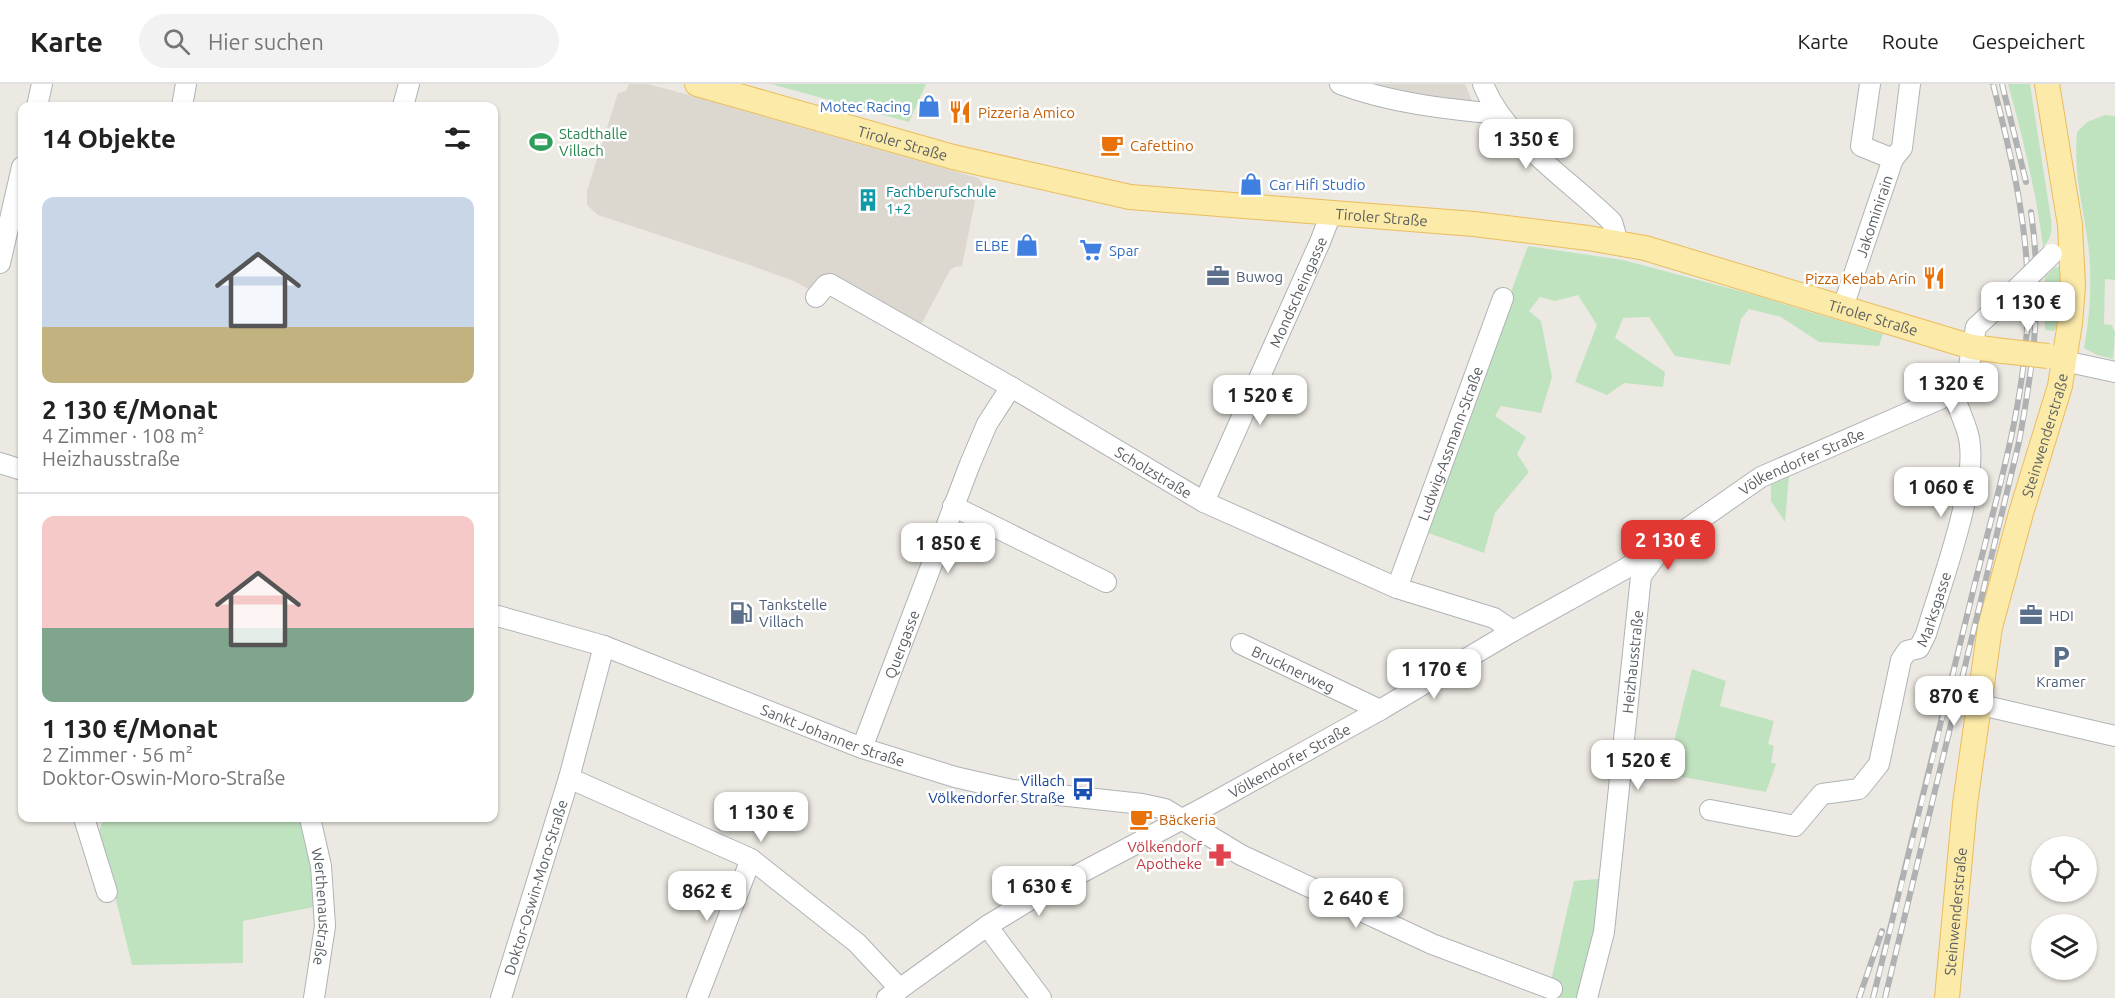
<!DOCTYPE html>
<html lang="de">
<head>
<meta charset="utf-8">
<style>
  :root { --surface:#fff; --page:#f2f2f2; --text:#222; --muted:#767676; --line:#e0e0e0; --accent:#e13833 }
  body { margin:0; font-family:Ubuntu,sans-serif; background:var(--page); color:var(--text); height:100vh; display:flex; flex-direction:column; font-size:22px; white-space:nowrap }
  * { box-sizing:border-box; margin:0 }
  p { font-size:20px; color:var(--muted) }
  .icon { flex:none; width:33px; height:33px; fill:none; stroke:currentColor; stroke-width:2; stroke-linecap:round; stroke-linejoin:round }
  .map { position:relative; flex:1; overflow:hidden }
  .panel { position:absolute; left:18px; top:18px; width:480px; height:720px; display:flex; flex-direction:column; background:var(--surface); border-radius:12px; box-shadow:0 2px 4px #0004 }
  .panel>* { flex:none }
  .buttons { position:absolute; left:2031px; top:752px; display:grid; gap:12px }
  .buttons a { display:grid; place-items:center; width:66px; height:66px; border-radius:50%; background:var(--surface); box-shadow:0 2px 4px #0004; font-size:30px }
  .price { position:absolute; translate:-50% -51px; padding:0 14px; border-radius:12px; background:#fff; color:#222; font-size:20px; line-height:39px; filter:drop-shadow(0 2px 3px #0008) }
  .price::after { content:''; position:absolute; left:50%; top:36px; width:18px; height:14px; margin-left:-9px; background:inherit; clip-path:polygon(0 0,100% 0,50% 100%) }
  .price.active { background:var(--accent); color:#fff }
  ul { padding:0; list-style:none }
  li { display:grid; align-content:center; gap:12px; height:318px; padding:0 24px }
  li+li { border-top:2px solid var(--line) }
  li span { display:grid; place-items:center; height:186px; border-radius:12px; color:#555 }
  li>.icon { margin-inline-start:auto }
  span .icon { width:108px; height:108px; fill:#fffc; stroke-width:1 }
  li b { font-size:26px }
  h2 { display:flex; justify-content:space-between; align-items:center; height:72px; padding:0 24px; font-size:26px }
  header { display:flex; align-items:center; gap:36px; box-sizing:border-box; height:84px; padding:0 30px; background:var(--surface); border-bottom:2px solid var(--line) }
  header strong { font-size:28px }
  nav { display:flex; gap:33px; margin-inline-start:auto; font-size:21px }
  .search { width:420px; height:54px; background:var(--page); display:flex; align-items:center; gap:15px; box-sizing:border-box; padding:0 21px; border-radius:33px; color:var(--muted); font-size:22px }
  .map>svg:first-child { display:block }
</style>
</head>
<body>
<header>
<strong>Karte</strong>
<div class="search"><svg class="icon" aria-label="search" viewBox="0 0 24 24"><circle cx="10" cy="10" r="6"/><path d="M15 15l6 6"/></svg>Hier suchen</div>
<nav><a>Karte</a><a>Route</a><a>Gespeichert</a></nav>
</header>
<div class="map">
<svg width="2115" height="914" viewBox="0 0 2115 914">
  <rect width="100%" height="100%" fill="#ece9e2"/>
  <g fill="#dcd8d0">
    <polygon points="629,0 648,0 696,13 978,94 982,98 983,104 977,107 962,182 955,183 950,186 921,241 883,222 810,206 794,197 744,179 598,131 587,121 587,107 618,9 626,7"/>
    <polygon points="1357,0 1465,0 1473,19 1471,22"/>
  </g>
  <g fill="#c0e3bf">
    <polygon points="771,0 926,0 909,38"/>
    <path d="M 2008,0 L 2030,0 L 2051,135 C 2052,147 2052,154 2043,163 C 2036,107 2023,54 2008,0 Z"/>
    <path d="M 2105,31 L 2115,32 L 2115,196 L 2105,195 L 2104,240 L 2112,241 L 2115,249 L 2113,275 L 2097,271 L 2084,264 C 2090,232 2092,199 2089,167 C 2084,125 2073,91 2077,48 L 2087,38 Z"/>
    <polygon points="1528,162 1623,176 1751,210 1883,250 1879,262 1819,258 1781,233 1749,225 1741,235 1730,281 1675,272 1649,233 1623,234 1615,254 1665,288 1663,303 1624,299 1607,311 1575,298 1597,241 1578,211 1555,217 1540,213 1529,227 1541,237 1552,293 1541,329 1501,322 1495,332 1526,353 1517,370 1529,388 1495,429 1484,469 1423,447"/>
    <polygon points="2055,183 2059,183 2061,186 2056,245 2053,247 2045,246 2045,193"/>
    <polygon points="1789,392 1785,438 1771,417 1771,401"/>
    <polygon points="1692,585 1726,597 1720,622 1774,637 1768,660 1774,662 1771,678 1776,680 1766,708 1666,690"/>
    <polygon points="104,734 299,734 311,784 314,823 243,837 243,879 132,881 99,747"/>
    <polygon points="1609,794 1580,914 1547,914 1574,797"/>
  </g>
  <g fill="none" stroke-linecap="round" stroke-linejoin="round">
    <g stroke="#afb3b7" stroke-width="22">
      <g id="minor">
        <path d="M 1340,0 C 1390,19 1446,25 1499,30"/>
        <path d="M 1483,0 C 1505,56 1571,97 1612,138 L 1615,148 L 1613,158"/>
        <polyline points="1870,0 1861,62 1893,75"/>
        <polyline points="37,22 42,0"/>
        <polyline points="182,22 186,0"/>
        <polyline points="403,22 409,0"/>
        <polyline points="0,179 22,83"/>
        <path id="s1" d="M 816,213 L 826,201 L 830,200 L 1011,303 L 1204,418 L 1397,504 L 1494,534 L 1513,547"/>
        <path id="s2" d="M 1843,223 L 1893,75 L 1902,64 L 1910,0"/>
        <polyline points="2064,277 2115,288"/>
        <polyline points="0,379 22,386"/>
        <path id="s3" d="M 1204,418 L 1320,158 L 1327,140 L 1328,129"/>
        <polyline points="953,422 1106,498"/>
        <path id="s4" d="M 1397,504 L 1503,214"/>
        <path id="s5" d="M 494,531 L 604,562 L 862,664 L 955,693 L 1012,706 L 1142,720 L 1165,725 L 1241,771 L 1432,860 L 1552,905"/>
        <path id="s6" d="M 1241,560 L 1380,626"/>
        <polyline points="1978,622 1990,623 2115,652"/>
        <path id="s7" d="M 862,664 L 970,380 L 987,340 L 1011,303"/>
        <polyline points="569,694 751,775 857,859 900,905"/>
        <path id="s8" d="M 1710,726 L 1795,742 L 1822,710 L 1859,705 L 1879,680 L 1901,576 L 1907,567 L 1919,564 L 1926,550 C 1940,502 1981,396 1968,350 C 1964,336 1957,321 1952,307"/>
        <polyline points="84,734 107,808"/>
        <path id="s9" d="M 310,734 L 321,782 L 325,842 L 314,914"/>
        <polyline points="987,842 1041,914"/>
        <path id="s10" d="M 501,914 L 569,694 L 604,562"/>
        <polyline points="697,914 751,775"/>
        <path id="s11" d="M 887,914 L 987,842 L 1028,817 L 1207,722 L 1380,626 L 1513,547 L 1623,486 L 1665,460 L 1761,393 L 1940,315 L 1952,307 L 1968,287 L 1976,243 L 2004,217"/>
        <path id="s12" d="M 1587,914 L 1604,848 L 1641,492 L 1659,468"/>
      </g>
    </g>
    <g stroke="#ebbc5c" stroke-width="26">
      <g id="major">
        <path id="s13" d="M 697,0 L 953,73 L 1130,113 L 1474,140 L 1588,154 L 1645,164 L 1972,263 L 2003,267"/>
        <path id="s14" d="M 1947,914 L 1965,720 L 1990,543 L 2021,429 L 2060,302 L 2070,239 L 2073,202 L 2070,141 L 2047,0"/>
      </g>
    </g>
    <use href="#minor" stroke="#fff" stroke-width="20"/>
    <use href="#major" stroke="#fbeaa8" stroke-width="24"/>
    <g stroke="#b0b1b2" stroke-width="6">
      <g id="rail">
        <polyline points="2002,0 2026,98"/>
        <polyline points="1859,914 1882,847"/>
        <path d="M 1873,914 C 1908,777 1941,640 1974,503 C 1997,411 2026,317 2028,222 C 2029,145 2012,74 1993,0"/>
        <path d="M 1885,914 L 2019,358 C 2034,277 2043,210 2031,128"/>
      </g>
    </g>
    <use href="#rail" stroke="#fff" stroke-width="4" stroke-dasharray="11" stroke-linecap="butt"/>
    <g stroke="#afb3b7" stroke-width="22" stroke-linecap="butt">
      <polyline id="minor-bridge" points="2004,217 2052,170"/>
    </g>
    <g stroke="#ebbc5c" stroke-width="26" stroke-linecap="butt">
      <polyline id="major-bridge" points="2003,267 2048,272"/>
    </g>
    <use href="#minor-bridge" stroke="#fff" stroke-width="20"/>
    <use href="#major-bridge" stroke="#fbeaa8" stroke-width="24"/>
  </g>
  <defs>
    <g id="shop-bare" transform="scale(1.8)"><path d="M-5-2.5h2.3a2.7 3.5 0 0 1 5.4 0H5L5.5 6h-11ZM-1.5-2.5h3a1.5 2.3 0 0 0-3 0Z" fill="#3f7fe0" stroke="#fff" stroke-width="2.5" paint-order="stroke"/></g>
    <g id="restaurant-bare" transform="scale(1.8)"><path d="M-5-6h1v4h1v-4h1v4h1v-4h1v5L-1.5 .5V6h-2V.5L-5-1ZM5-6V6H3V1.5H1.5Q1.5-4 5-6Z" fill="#e8710a" stroke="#fff" stroke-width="2.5" paint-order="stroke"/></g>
    <g id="stadium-bare" transform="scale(1.8)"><path d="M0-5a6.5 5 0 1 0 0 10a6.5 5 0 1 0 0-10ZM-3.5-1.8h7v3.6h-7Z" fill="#2e9e5b" stroke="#fff" stroke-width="2.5" paint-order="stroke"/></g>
    <g id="cafe-bare" transform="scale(1.8)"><path d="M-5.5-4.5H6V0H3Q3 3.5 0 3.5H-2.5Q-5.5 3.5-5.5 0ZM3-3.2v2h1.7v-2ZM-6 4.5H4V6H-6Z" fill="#e8710a" stroke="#fff" stroke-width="2.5" paint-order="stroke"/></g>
    <g id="building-bare" transform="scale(1.8)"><path d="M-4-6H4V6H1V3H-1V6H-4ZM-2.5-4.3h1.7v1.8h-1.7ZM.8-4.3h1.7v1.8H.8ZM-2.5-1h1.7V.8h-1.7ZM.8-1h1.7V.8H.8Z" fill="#0f9aa8" stroke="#fff" stroke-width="2.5" paint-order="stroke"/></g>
    <g id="supermarket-bare" transform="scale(1.8)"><path d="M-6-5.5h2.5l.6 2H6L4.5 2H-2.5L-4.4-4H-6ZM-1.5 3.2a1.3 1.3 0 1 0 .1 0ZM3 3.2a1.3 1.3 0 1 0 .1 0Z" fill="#3f7fe0" stroke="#fff" stroke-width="2.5" paint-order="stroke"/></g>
    <g id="office-bare" transform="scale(1.8)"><path d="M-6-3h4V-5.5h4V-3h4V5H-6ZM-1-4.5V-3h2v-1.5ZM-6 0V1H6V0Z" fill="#5c6f8a" stroke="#fff" stroke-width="2.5" paint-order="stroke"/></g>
    <g id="fuel-bare" transform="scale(1.8)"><path d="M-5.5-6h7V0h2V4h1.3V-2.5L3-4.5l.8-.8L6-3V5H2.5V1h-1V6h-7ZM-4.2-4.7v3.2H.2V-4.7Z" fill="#5c6f8a" stroke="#fff" stroke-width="2.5" paint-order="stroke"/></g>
    <g id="parking-bare" transform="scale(1.8)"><path d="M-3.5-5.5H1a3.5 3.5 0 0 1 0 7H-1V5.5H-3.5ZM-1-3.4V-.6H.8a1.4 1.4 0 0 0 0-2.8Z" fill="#5c6f8a" stroke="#fff" stroke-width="2.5" paint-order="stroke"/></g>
    <g id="bus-bare" transform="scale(1.8)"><path d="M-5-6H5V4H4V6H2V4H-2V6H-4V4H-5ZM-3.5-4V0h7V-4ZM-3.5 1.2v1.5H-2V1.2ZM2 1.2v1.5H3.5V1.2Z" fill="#1a4fb4" stroke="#fff" stroke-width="2.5" paint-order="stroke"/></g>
    <g id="pharmacy-bare" transform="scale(1.8)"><path d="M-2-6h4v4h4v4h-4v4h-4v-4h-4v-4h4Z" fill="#e0444e" stroke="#fff" stroke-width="2.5" paint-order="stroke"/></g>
  </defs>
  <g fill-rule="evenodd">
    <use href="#shop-bare" x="929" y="22"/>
    <use href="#restaurant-bare" x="960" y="28"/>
    <use href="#stadium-bare" x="541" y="58"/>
    <use href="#cafe-bare" x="1112" y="61"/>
    <use href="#shop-bare" x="1251" y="100"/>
    <use href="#building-bare" x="868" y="116"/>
    <use href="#shop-bare" x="1027" y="161"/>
    <use href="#supermarket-bare" x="1091" y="166"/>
    <use href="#office-bare" x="1218" y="192"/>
    <use href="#restaurant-bare" x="1934" y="194"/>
    <use href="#fuel-bare" x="741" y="529"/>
    <use href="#office-bare" x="2031" y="531"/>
    <use href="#parking-bare" x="2061" y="573"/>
    <use href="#bus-bare" x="1083" y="705"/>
    <use href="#cafe-bare" x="1141" y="735"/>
    <use href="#pharmacy-bare" x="1220" y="771"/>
  </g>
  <g text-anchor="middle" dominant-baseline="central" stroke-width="5" stroke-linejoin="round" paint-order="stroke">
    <g font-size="15" fill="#366cbe" stroke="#fff" text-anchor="end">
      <text x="911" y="22">Motec Racing</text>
      <text x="1269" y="100" text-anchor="start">Car Hifi Studio</text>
      <text x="1009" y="161">ELBE</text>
      <text x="1109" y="166" text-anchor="start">Spar</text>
    </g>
    <g font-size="15" fill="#c56008" stroke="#fff" text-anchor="start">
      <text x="978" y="28">Pizzeria Amico</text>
      <text x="1130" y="61">Cafettino</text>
      <text x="1916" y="194" text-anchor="end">Pizza Kebab Arin</text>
      <text x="1159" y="735">Bäckeria</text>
    </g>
    <g font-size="15" fill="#27864d" stroke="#fff" text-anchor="start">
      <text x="559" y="49">Stadthalle<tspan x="559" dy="17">Villach</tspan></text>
    </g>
    <g font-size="15" fill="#5a5e62" stroke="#fff">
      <text stroke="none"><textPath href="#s13" startOffset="214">Tiroler Straße</textPath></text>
      <text stroke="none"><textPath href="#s2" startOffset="96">Jakominirain</textPath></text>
      <text stroke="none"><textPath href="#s13" startOffset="700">Tiroler Straße</textPath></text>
      <text stroke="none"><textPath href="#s3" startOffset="230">Mondscheingasse</textPath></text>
      <text stroke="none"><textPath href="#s13" startOffset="1204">Tiroler Straße</textPath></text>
      <text stroke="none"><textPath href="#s14" startOffset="573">Steinwenderstraße</textPath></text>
      <text stroke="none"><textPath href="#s4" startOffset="154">Ludwig-Assmann-Straße</textPath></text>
      <text stroke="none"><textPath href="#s11" startOffset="1062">Völkendorfer Straße</textPath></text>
      <text stroke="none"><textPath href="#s1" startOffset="394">Scholzstraße</textPath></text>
      <text stroke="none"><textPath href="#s8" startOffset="369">Marksgasse</textPath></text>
      <text stroke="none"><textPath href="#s7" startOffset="111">Quergasse</textPath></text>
      <text stroke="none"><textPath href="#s12" startOffset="340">Heizhausstraße</textPath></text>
      <text stroke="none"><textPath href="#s6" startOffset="58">Brucknerweg</textPath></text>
      <text stroke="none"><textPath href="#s5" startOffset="360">Sankt Johanner Straße</textPath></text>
      <text stroke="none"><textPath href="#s11" startOffset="468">Völkendorfer Straße</textPath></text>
      <text stroke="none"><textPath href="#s10" startOffset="116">Doktor-Oswin-Moro-Straße</textPath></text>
      <text stroke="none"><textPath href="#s9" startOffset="90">Werthenaustraße</textPath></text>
      <text stroke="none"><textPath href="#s14" startOffset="87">Steinwenderstraße</textPath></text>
    </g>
    <g font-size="15" fill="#0d838f" stroke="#fff" text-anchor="start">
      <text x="886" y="107">Fachberufschule<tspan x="886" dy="17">1+2</tspan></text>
    </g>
    <g font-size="15" fill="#4e5e75" stroke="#fff" text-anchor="start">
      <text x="1236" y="192">Buwog</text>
      <text x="759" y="520">Tankstelle<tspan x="759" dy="17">Villach</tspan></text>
      <text x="2049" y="531">HDI</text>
      <text x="2061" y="597" text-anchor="middle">Kramer</text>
    </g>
    <g font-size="15" fill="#164399" stroke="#fff" text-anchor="end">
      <text x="1065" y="696">Villach<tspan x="1065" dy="17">Völkendorfer Straße</tspan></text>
    </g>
    <g font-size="15" fill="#be3a42" stroke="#fff" text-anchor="end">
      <text x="1202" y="762">Völkendorf<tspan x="1202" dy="17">Apotheke</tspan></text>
    </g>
  </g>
</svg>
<div class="buttons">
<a><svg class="icon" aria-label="locate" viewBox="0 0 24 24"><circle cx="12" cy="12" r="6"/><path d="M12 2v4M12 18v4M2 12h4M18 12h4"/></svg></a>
<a><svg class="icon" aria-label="layers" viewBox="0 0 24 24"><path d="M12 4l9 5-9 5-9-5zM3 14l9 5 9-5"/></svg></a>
</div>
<b class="price" style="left:1526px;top:86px">1 350 €</b>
<b class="price" style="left:2028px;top:249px">1 130 €</b>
<b class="price" style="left:1951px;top:330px">1 320 €</b>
<b class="price" style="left:1260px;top:342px">1 520 €</b>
<b class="price" style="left:1941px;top:434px">1 060 €</b>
<b class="price active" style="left:1668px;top:487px">2 130 €</b>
<b class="price" style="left:948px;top:490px">1 850 €</b>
<b class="price" style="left:1434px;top:616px">1 170 €</b>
<b class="price" style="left:1954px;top:643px">870 €</b>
<b class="price" style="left:1638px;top:707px">1 520 €</b>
<b class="price" style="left:761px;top:759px">1 130 €</b>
<b class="price" style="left:1039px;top:833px">1 630 €</b>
<b class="price" style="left:707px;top:838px">862 €</b>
<b class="price" style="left:1356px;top:845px">2 640 €</b>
<section class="panel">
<h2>14 Objekte<svg class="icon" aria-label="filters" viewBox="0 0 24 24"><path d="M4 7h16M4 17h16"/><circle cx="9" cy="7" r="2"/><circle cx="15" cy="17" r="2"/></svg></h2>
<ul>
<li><span style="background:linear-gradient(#c9d6e8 70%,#c2b280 0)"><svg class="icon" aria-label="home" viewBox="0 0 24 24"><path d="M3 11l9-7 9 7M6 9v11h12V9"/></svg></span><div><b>2 130 €/Monat</b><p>4 Zimmer · 108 m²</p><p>Heizhausstraße</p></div></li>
<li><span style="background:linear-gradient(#f6c9c9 60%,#7fa58c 0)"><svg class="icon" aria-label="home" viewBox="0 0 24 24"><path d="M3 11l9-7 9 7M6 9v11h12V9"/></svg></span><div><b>1 130 €/Monat</b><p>2 Zimmer · 56 m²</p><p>Doktor-Oswin-Moro-Straße</p></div></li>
</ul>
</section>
</div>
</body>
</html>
